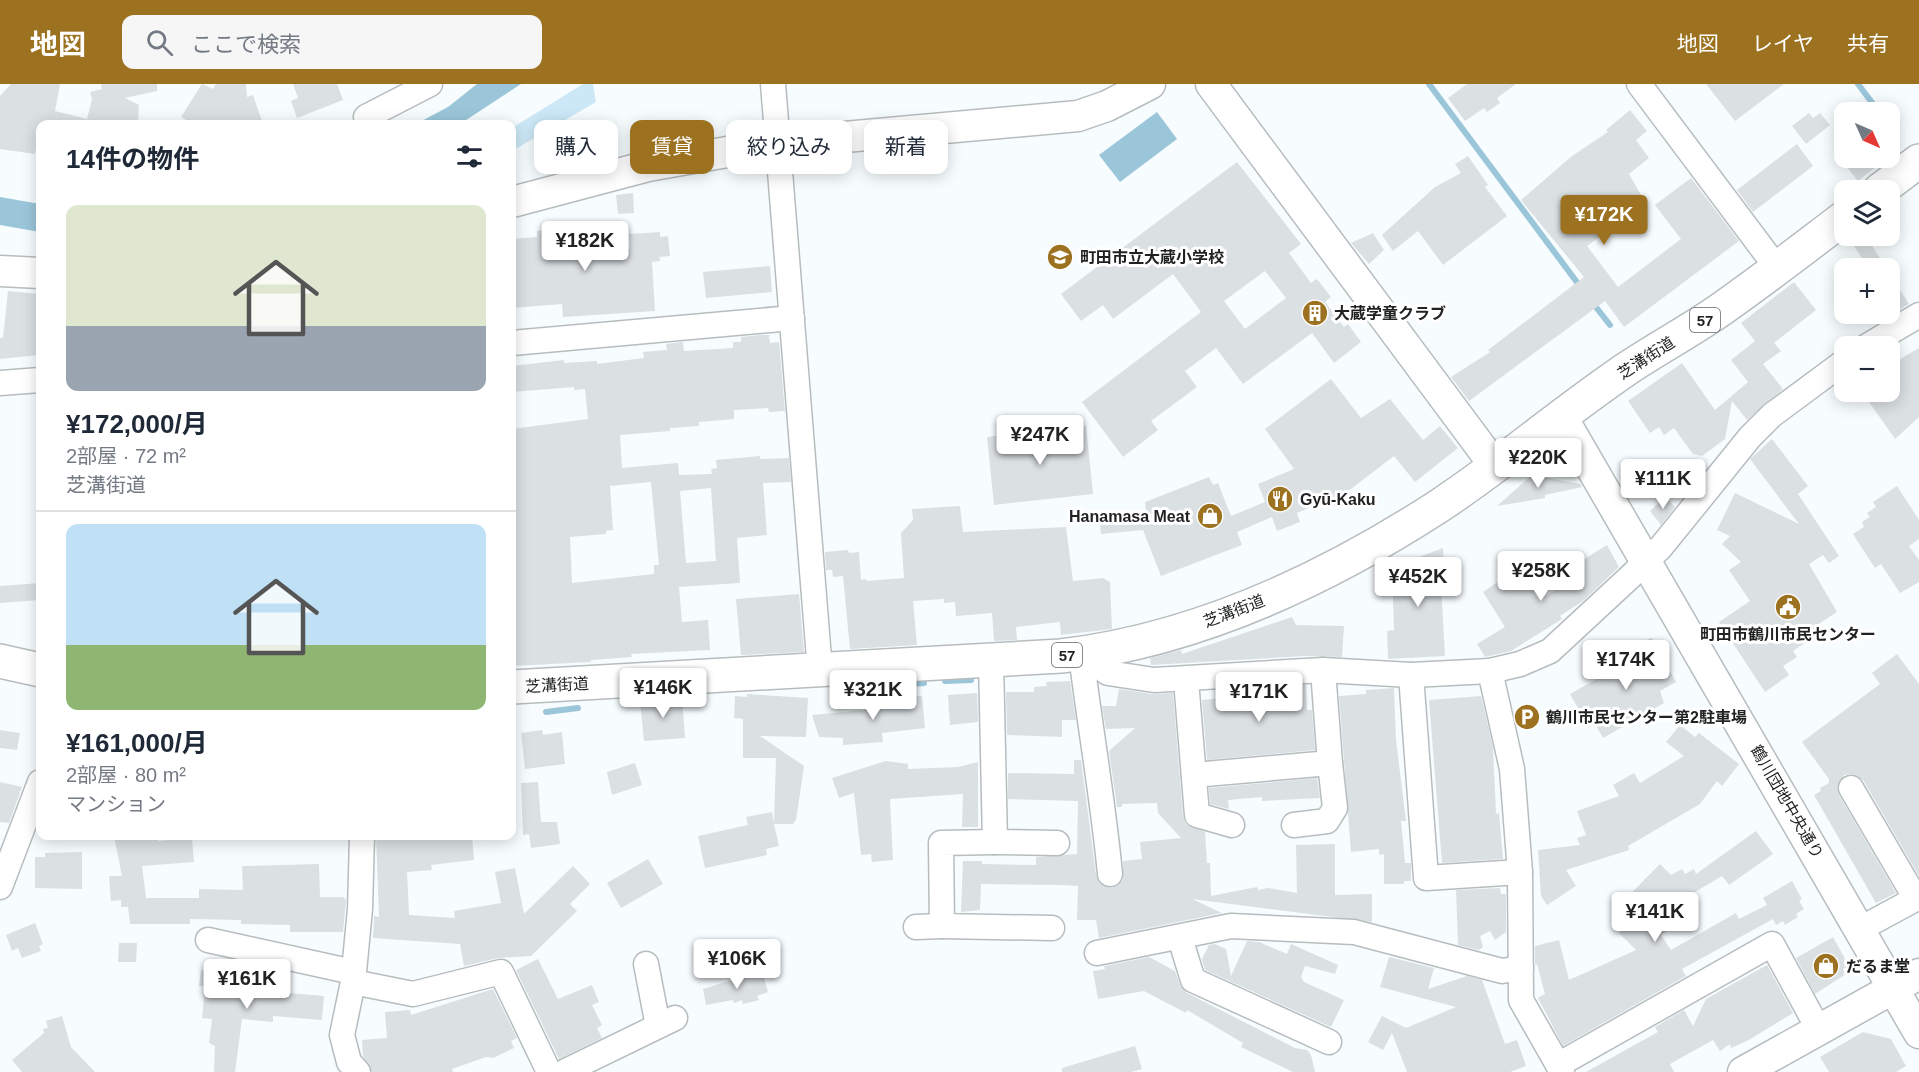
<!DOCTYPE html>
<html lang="ja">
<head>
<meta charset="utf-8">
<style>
  :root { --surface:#fff; --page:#f6f6f7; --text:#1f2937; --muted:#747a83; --line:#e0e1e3; --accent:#9c7120 }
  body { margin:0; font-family:Helvetica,"Noto Sans JP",sans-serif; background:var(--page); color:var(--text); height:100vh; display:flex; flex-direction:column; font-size:22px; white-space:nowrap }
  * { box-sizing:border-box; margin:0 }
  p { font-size:20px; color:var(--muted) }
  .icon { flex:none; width:33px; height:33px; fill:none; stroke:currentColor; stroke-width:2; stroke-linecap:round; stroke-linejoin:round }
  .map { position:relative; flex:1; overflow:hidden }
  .sheet { position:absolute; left:36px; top:36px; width:480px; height:720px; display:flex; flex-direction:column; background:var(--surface); border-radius:12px; box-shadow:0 3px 15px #0003 }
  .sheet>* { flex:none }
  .guide { position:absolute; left:534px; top:36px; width:570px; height:54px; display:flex; gap:12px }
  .needle { width:39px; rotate:135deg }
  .fabs { position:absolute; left:1834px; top:18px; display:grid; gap:12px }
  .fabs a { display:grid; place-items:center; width:66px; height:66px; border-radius:12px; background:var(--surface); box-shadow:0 3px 15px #0003; font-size:30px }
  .price { position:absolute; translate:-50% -51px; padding:0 14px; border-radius:6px; background:#fff; color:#222; font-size:20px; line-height:39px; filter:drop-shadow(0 2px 3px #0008) }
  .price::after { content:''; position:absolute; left:50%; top:36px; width:18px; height:14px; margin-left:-9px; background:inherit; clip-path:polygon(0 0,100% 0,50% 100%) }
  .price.active { background:var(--accent); color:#fff }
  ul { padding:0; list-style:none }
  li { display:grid; align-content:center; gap:12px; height:318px; padding:0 30px }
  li+li { border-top:2px solid var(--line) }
  li span { display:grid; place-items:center; height:186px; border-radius:12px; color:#555 }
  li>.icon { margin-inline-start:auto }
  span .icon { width:108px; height:108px; fill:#fffc; stroke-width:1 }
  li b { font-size:26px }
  h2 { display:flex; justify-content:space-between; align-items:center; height:72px; padding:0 30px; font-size:26px }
  .chip { padding:0 21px; border-radius:12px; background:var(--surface); box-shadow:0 3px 15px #0003; font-size:21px; line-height:54px }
  .chip.active { background:var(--accent); color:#fff }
  header { display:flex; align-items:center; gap:36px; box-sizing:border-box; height:84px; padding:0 30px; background:var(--accent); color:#fff }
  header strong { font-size:28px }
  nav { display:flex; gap:33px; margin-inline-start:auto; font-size:21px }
  .search { width:420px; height:54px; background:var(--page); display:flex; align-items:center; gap:15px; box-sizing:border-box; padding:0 21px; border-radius:12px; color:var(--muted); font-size:22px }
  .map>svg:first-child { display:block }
</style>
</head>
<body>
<header>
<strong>地図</strong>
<div class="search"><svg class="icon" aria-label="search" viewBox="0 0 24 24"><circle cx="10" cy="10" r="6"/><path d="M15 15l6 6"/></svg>ここで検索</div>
<nav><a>地図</a><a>レイヤ</a><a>共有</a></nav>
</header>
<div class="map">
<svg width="1919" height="988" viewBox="0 0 1919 988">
  <rect width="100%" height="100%" fill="#f7fcfe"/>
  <polygon fill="#cce8f6" points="583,0 593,0 596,18 512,67 512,44"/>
  <g fill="#9bc6da">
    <polygon points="477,0 521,0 460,40 416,40 448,23"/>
    <polygon points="1157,28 1177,55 1120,98 1099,71"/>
    <polygon points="0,113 40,120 40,148 0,141"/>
  </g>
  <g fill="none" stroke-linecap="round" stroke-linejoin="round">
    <g stroke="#9bc6da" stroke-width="6">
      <polyline points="1429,0 1582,205"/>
      <polyline points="1858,0 1879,28"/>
      <polyline points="1592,218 1610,241"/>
      <polyline points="945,597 971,596"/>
      <polyline points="852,604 924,599"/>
      <polyline points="546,628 578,624"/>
    </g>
  </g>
  <g fill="#dbe0e3" fill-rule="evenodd">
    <polygon points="11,0 60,0 55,27 87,35 92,15 90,8 102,5 101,0 157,0 157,7 125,14 139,21 138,40 40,40 35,70 0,65 0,12"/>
    <polygon points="202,0 213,5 216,0 246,0 247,13 253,11 263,40 193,40 181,33"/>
    <polygon points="293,0 337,0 343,16 297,34 291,17 298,14"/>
    <polygon points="1467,0 1516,0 1497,14 1500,19 1487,28 1484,24 1465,37 1448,14"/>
    <polygon points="1706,0 1784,0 1735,37"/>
    <polygon points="1630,26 1647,47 1636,56 1649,74 1629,90 1645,118 1587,162 1618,203 1681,155 1655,121 1691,94 1739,157 1624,243 1605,217 1469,317 1451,293 1490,268 1488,266 1584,193 1521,116 1572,72 1608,48 1606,46"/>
    <polygon points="1809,29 1813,34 1820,29 1830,41 1806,60 1792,42"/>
    <polygon points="1797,60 1813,82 1753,128 1737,106"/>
    <polygon points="1468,72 1488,101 1485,103 1507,132 1443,181 1418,147 1393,167 1382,151 1435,103 1461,89 1455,80"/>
    <polygon points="1840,74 1887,74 1858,97"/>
    <path d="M 1237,78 L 1301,160 L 1289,169 L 1311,199 L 1317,195 L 1331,213 L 1325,218 L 1344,243 L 1348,240 L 1361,258 L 1334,279 L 1312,249 L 1243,300 L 1216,264 L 1185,287 L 1197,303 L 1151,337 L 1158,346 L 1123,373 L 1082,318 L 1201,228 L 1173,190 L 1113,235 L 1103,221 L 1081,237 L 1061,210 ZM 1265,187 L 1286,214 L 1245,245 L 1224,217 Z"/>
    <polygon points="633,109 634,129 618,130 616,111"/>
    <polygon points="596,142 598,169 630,165 629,150 660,148 660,153 668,152 670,172 659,173 660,177 652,178 655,227 563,233 562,220 512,224 512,155 537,153 537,147"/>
    <polygon points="1373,149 1384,166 1369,180 1351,159"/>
    <polygon points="1852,152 1866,152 1886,184 1868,184 1849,154"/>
    <polygon points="770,182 772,208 706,214 703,188"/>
    <polygon points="1890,190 1909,220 1895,228 1890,220"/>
    <polygon points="1794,198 1816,226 1774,259 1781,267 1763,280 1783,305 1747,336 1732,317 1725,355 1702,372 1693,370 1674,344 1664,351 1659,343 1650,349 1628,317 1682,279 1715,326 1748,298 1731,276 1755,257 1741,239"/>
    <polygon points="8,207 40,210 40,231 36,231 39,271 0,275 0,254 3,254"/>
    <path d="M 760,251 L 769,251 L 770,259 L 779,258 L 785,327 L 769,328 L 768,324 L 734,326 L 734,335 L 699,338 L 699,342 L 670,344 L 670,347 L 620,351 L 622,384 L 678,379 L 679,391 L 712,390 L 711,385 L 717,384 L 716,376 L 760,372 L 760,375 L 789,374 L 791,398 L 763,399 L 767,451 L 737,454 L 740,499 L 679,503 L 682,538 L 708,536 L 710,566 L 631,570 L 632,573 L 591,576 L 591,578 L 512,582 L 512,345 L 588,335 L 585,305 L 574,306 L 574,303 L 512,308 L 512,282 L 564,276 L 564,279 L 597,277 L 597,280 L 644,274 L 643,268 L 667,266 L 666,260 L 683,258 L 684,267 L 733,264 L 733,258 L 741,258 L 741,253 ZM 651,398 L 659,481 L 654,481 L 654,490 L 572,499 L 570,453 L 606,450 L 606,447 L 613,446 L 610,402 ZM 711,404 L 716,477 L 686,479 L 680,407 Z"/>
    <polygon points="1919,264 1919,333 1895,355 1862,308 1890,308 1890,281"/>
    <polygon points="1331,295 1361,334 1390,315 1423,356 1440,342 1458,364 1415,398 1394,372 1326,424 1322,418 1297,429 1300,438 1277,447 1272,433 1237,448 1242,461 1161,492 1143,446 1101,450 1099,432 1146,427 1145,418 1209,393 1213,401 1218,399 1231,432 1265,418 1258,400 1294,385 1265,345"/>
    <polygon points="1086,342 1093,410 994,421 987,353"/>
    <polygon points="1772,355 1808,402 1798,410 1839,472 1829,479 1823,471 1809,480 1837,528 1817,541 1821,548 1793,567 1797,573 1783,582 1789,591 1765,608 1719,538 1750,517 1729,486 1741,478 1722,460 1730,452 1717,446 1735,409 1799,440 1750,375"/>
    <polygon points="1532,391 1581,400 1582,403 1545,411 1545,414 1497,422"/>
    <polygon points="1897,402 1919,436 1919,455 1909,462 1919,476 1919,498 1900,509 1881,480 1875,484 1853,450 1864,443 1862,438 1870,433 1867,429 1876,423 1873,418"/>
    <polygon points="1665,412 1675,423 1661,441 1650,427"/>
    <polygon points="960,422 963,448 1066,443 1073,497 1103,494 1110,498 1112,545 1061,551 1060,538 1016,543 1017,556 994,557 992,529 956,532 955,518 944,519 944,515 913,517 917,561 850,565 843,492 833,493 832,486 826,486 825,468 848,466 849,469 859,468 861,496 866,495 866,497 904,494 901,449 913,436 912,425"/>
    <polygon points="1607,461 1619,483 1583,517 1560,532 1562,535 1511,567 1485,573 1477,560 1505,543 1483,508 1518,484 1539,516 1571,496 1565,487"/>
    <polygon points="1443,464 1445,508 1441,501 1445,572 1388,575 1387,547 1394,546 1392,483"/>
    <polygon points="40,499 40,516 0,519 0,502"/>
    <polygon points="799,510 804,568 741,571 736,515"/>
    <polygon points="1292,533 1296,541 1344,542 1342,573 1305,572 1151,581 1150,574 1181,566 1182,570"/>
    <polygon points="1652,554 1676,598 1660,607 1664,619 1603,654 1595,640 1589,643 1570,610 1636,573 1632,566 1641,558"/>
    <polygon points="1897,570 1919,600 1919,792 1863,696 1851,690 1844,691 1837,704 1839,711 1896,809 1876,819 1814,711 1821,707 1820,704 1829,699 1829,695 1802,658 1880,600 1872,589"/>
    <polygon points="1070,597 1076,636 1062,636 1062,653 1007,651 1006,608 1034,608 1034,603 1047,602 1046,598"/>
    <polygon points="1306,601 1307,626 1312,626 1315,666 1207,676 1202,616 1241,612 1240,605"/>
    <polygon points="1394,604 1396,656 1406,737 1401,737 1405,779 1411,779 1411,797 1404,797 1404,800 1384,800 1384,770 1379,771 1379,765 1351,768 1339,612 1366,610 1366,606"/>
    <polygon points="1119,605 1152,610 1173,609 1183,732 1186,740 1205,748 1207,779 1210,779 1211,812 1257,803 1258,806 1268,804 1297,809 1296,761 1335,760 1335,811 1372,810 1372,838 1192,815 1222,829 1099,854 1096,836 1077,836 1078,802 1062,801 981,800 980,826 961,828 963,777 982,777 982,780 1036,781 1036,773 1077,770 1078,717 1008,715 1008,689 1074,690 1074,676 1081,676 1096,791 1105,803 1112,804 1123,796 1123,777 1142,775 1140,758 1181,754 1158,729 1157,719 1122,720 1122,723 1117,723 1109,667 1135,644 1106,645 1102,622 1116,622"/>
    <polygon points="977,609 978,638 950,641 948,611"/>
    <polygon points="747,610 808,614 806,653 760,652 804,682 796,736 793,740 774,740 779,762 766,765 767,771 705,784 698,752 748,741 746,733 772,728 774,739 776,674 743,674 743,635 734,634 735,612 747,613"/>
    <polygon points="922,612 925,644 882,649 883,658 843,661 843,654 819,653 812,631 886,624 885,614"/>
    <polygon points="1481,612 1493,663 1496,730 1499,729 1503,775 1442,779 1429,616"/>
    <polygon points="682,613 685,654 644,657 640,616"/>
    <polygon points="1680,641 1695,653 1699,649 1739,680 1722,702 1717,697 1700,720 1628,762 1629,766 1566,786 1576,802 1547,821 1541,812 1538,766 1580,761 1577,754 1586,751 1577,727 1619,712 1613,701 1634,689 1640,699 1684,672 1666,658"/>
    <polygon points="0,646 20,649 17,666 0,664"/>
    <polygon points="542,646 543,651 562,648 565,680 525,685 521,649"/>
    <polygon points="886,677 908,680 908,685 958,683 978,678 978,743 962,743 963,710 890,715 893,776 872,778 871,770 861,771 854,709 839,714 832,694"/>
    <polygon points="635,679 642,701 612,711 607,688"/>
    <polygon points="1317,694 1320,714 1262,717 1262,713 1228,716 1229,725 1210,720 1209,704"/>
    <polygon points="0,698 22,703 9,739 0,738"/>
    <polygon points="538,698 541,738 557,738 560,760 531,764 529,750 523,751 521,699"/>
    <polygon points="1756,747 1773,770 1729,801 1722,792 1690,811 1697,825 1661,851 1671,866 1736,829 1739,835 1767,821 1763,814 1792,797 1802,815 1799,817 1804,825 1796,830 1798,833 1785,841 1783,837 1776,841 1773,835 1682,885 1686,892 1563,962 1538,914 1545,910 1537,880 1535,881 1535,862 1559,856 1569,896 1636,866 1619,849 1622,846 1612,836 1620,828 1616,825 1645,795 1660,780 1671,791 1682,785 1685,790 1694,785 1696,790"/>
    <polygon points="114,752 157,752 158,757 192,754 194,778 142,782 146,814 199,814 199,805 243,806 242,782 319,780 320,813 343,813 346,816 343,848 290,848 290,841 241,840 241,836 190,835 190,840 130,840 128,823 121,823 121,816 111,817 109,792 122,792"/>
    <polygon points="376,752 472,752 474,776 431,781 432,786 407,788 409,831 455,834 454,827 501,819 495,788 515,784 524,830 573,782 590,800 570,820 577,827 531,872 498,874 464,882 460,860 373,854 374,832 379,833"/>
    <polygon points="82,768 82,805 35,804 35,773 45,773 45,769"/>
    <polygon points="648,775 663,800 621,824 607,799"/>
    <polygon points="1500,804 1501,810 1506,810 1506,848 1495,856 1490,847 1480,852 1483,863 1479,866 1458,861 1456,806"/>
    <polygon points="35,839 43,860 39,862 41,867 22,874 18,864 12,867 6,851"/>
    <polygon points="1833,853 1849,882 1843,885 1846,890 1815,910 1796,874"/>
    <polygon points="1247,857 1259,858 1287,870 1291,860 1338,881 1335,890 1305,882 1301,893 1304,898 1344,916 1331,943 1205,886 1202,875 1209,861 1215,860 1226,865 1231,892"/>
    <polygon points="119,859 137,859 136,878 118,878"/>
    <polygon points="1149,873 1175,887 1180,901 1187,909 1295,964 1307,966 1311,971 1315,988 1293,988 1241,963 1243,959 1187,926 1186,929 1144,907 1098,915 1093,887 1105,885 1104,882"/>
    <polygon points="1389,873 1434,884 1428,905 1467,892 1482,896 1505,960 1517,956 1526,982 1510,988 1407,988 1392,949 1383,966 1368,958 1382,932 1406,944 1456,923 1380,903"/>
    <polygon points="538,875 558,915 592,901 599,918 592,921 602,941 597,944 602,954 559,975 516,886"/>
    <polygon points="1767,881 1793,929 1747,957 1731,964 1730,960 1720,967 1713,956 1670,980 1674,988 1586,988 1658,948 1655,943 1684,926 1693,942 1706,915"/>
    <polygon points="201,886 250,893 250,899 290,903 290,909 324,912 322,936 273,932 273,938 242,935 235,988 214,988 215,962 209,959 212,935 202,934 205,902 199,902"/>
    <polygon points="762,887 768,908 757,912 759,916 743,920 742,916 734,919 733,916 706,921 703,905"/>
    <polygon points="493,905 517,954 511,957 514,964 493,974 486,973 452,985 453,988 372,988 363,972 362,956 387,954 385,928 410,926 411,931"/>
    <polygon points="62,932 71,963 95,988 22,988 12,976 44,949 43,945 48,944 46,937"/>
    <polygon points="1863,948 1891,955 1906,982 1896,988 1829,988 1820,973"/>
    <polygon points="1135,962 1142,985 1131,988 1062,988 1062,984"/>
  </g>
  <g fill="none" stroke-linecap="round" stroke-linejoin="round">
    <g stroke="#b7bdbf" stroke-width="27">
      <g id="minor">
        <polyline points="773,0 820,587"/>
        <polyline points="1639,0 1777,184"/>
        <polyline points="367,40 366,33 430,0"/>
        <polyline points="512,259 792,234"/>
        <polyline points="1867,262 1919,231"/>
        <polyline points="0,299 40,296"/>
        <polyline points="1081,570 1108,589 1154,596 1323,586 1411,591 1490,587 1520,580 1550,567 1631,492 1661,463 1750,353 1772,331 1845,277"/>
        <path d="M 1081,570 C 1090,643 1103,716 1110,790"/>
        <polyline points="991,577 995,758 1057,759"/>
        <polyline points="1490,587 1512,685 1520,788 1521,916 1562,988"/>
        <polyline points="1411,591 1426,794 1520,788"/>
        <polyline points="1186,596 1197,731 1232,741"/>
        <polyline points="1194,691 1330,679 1323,586"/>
        <polyline points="1851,704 1916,815"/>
        <polyline points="1294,741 1327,737 1335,724 1330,679"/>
        <polyline points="995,758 941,759 942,842 1052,844"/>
        <polyline points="0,803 40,698"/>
        <polyline points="916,843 942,842"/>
        <polyline points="1860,845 1919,813"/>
        <polyline points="1180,854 1193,896 1329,958"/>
        <polyline points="208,856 353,888"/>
        <polyline points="1097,869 1231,842 1354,848 1502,887 1521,884"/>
        <polyline points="646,880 658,942"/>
        <polyline points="353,898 413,910 501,888 549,988"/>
        <polyline points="1558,981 1772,860 1819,946"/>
        <polyline points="358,988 349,978 342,951 353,898 360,825 362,752"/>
        <polyline points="564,988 675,934"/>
      </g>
    </g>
    <g stroke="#b7bdbf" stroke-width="33">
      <g id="tertiary">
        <polyline points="1211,0 1495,382"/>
        <polyline points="512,118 648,82 778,59 1078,32 1107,22 1150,0"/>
        <polyline points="0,187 40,189"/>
        <polyline points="1562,333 1919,949"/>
        <polyline points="1743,988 1919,890"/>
      </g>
    </g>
    <g stroke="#b7bdbf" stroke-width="36">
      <g id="primary">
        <polyline points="1880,106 1919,77"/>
        <polyline points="0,577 40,586"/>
        <path d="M 512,603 L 1061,572 C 1197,556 1325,496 1439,422 C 1504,379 1563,328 1628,284 C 1658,264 1690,247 1720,226 C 1763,196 1804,164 1845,133"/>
      </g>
    </g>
    <use href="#minor" stroke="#fff" stroke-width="24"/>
    <use href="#tertiary" stroke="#fff" stroke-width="30"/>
    <use href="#primary" stroke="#fff" stroke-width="33"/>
  </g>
  <defs>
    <g id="school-disc" transform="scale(1.35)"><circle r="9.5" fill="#9c7120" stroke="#fff"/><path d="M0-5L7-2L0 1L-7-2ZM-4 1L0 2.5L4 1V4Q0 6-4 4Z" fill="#fff"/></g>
    <g id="building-disc" transform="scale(1.35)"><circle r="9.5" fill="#9c7120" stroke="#fff"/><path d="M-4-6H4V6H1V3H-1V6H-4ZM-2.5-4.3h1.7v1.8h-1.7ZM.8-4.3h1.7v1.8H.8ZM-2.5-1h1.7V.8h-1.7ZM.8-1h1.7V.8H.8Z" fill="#fff"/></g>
    <g id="restaurant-disc" transform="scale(1.35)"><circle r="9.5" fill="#9c7120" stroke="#fff"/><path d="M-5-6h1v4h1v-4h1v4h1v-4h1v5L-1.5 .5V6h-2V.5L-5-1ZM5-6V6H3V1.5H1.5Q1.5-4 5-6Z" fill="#fff"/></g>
    <g id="shop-disc" transform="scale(1.35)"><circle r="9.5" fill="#9c7120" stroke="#fff"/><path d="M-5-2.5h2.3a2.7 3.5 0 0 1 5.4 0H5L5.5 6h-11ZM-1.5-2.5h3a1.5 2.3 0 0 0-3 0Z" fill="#fff"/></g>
    <g id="civic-disc" transform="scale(1.35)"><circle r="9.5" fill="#9c7120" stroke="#fff"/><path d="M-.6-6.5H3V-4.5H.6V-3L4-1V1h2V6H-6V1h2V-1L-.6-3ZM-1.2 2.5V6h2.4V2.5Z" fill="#fff"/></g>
    <g id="parking-disc" transform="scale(1.35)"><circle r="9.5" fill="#9c7120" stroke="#fff"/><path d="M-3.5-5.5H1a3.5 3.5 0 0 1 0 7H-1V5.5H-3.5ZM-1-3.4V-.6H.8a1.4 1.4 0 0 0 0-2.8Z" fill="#fff"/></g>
  </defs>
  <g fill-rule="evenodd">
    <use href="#school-disc" x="1060" y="173"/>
    <use href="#building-disc" x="1315" y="229"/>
    <use href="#restaurant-disc" x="1280" y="415"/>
    <use href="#shop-disc" x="1210" y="432"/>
    <use href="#civic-disc" x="1788" y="523"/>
    <use href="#parking-disc" x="1527" y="633"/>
    <use href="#shop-disc" x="1826" y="882"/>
  </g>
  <g text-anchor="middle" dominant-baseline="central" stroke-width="6" stroke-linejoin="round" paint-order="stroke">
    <g fill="#fff" stroke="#626464" stroke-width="1.5">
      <rect x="1690" y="224" width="30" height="24" rx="4.5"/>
      <rect x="1052" y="559" width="30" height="24" rx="4.5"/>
    </g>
    <g font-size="15" font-weight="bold" fill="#1f2122">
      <text x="1705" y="236">57</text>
      <text x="1067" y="571">57</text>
    </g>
    <g font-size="16" font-weight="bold" fill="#1f2122" stroke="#fff" text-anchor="start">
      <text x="1080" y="173">町田市立大蔵小学校</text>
      <text x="1334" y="229">大蔵学童クラブ</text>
      <text x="1300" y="415">Gyū-Kaku</text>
      <text x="1190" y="432" text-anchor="end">Hanamasa Meat</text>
      <text x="1788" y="550" text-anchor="middle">町田市鶴川市民センター</text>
      <text x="1546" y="633">鶴川市民センター第2駐車場</text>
      <text x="1846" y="882">だるま堂</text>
    </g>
    <g font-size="16" fill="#1f2122" stroke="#fff">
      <text transform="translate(1646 274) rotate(-33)">芝溝街道</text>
      <text transform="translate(1234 527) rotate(-21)">芝溝街道</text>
      <text transform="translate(557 601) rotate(-3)">芝溝街道</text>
      <text transform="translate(1787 718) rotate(60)">鶴川団地中央通り</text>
    </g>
  </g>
</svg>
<div class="fabs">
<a><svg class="needle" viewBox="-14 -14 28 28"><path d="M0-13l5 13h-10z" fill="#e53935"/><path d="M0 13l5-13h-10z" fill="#747a83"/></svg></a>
<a><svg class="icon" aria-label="layers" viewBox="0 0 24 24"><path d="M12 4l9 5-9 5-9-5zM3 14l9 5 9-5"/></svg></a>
<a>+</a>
<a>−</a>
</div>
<b class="price active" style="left:1604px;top:162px">¥172K</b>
<b class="price" style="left:585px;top:188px">¥182K</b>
<b class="price" style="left:1040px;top:382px">¥247K</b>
<b class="price" style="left:1538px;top:405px">¥220K</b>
<b class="price" style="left:1663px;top:426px">¥111K</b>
<b class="price" style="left:1541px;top:518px">¥258K</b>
<b class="price" style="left:1418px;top:524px">¥452K</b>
<b class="price" style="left:1626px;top:607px">¥174K</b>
<b class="price" style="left:663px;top:635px">¥146K</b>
<b class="price" style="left:873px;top:637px">¥321K</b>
<b class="price" style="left:1259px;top:639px">¥171K</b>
<b class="price" style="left:1655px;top:859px">¥141K</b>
<b class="price" style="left:737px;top:906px">¥106K</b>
<b class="price" style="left:247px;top:926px">¥161K</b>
<div class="guide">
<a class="chip">購入</a>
<a class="chip active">賃貸</a>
<a class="chip">絞り込み</a>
<a class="chip">新着</a>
</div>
<section class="sheet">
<h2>14件の物件<svg class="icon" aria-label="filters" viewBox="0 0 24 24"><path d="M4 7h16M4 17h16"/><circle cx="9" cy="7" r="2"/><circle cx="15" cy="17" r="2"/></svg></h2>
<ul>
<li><span style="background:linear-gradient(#dfe7d0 65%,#9aa5b1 0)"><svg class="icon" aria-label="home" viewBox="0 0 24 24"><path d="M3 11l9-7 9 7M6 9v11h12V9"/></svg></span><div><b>¥172,000/月</b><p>2部屋 · 72 m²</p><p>芝溝街道</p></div></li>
<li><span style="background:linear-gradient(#bfe0f5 65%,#8fb573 0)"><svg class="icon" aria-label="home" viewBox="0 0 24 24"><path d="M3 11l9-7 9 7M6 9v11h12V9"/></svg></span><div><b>¥161,000/月</b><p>2部屋 · 80 m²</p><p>マンション</p></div></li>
</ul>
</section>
</div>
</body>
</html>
